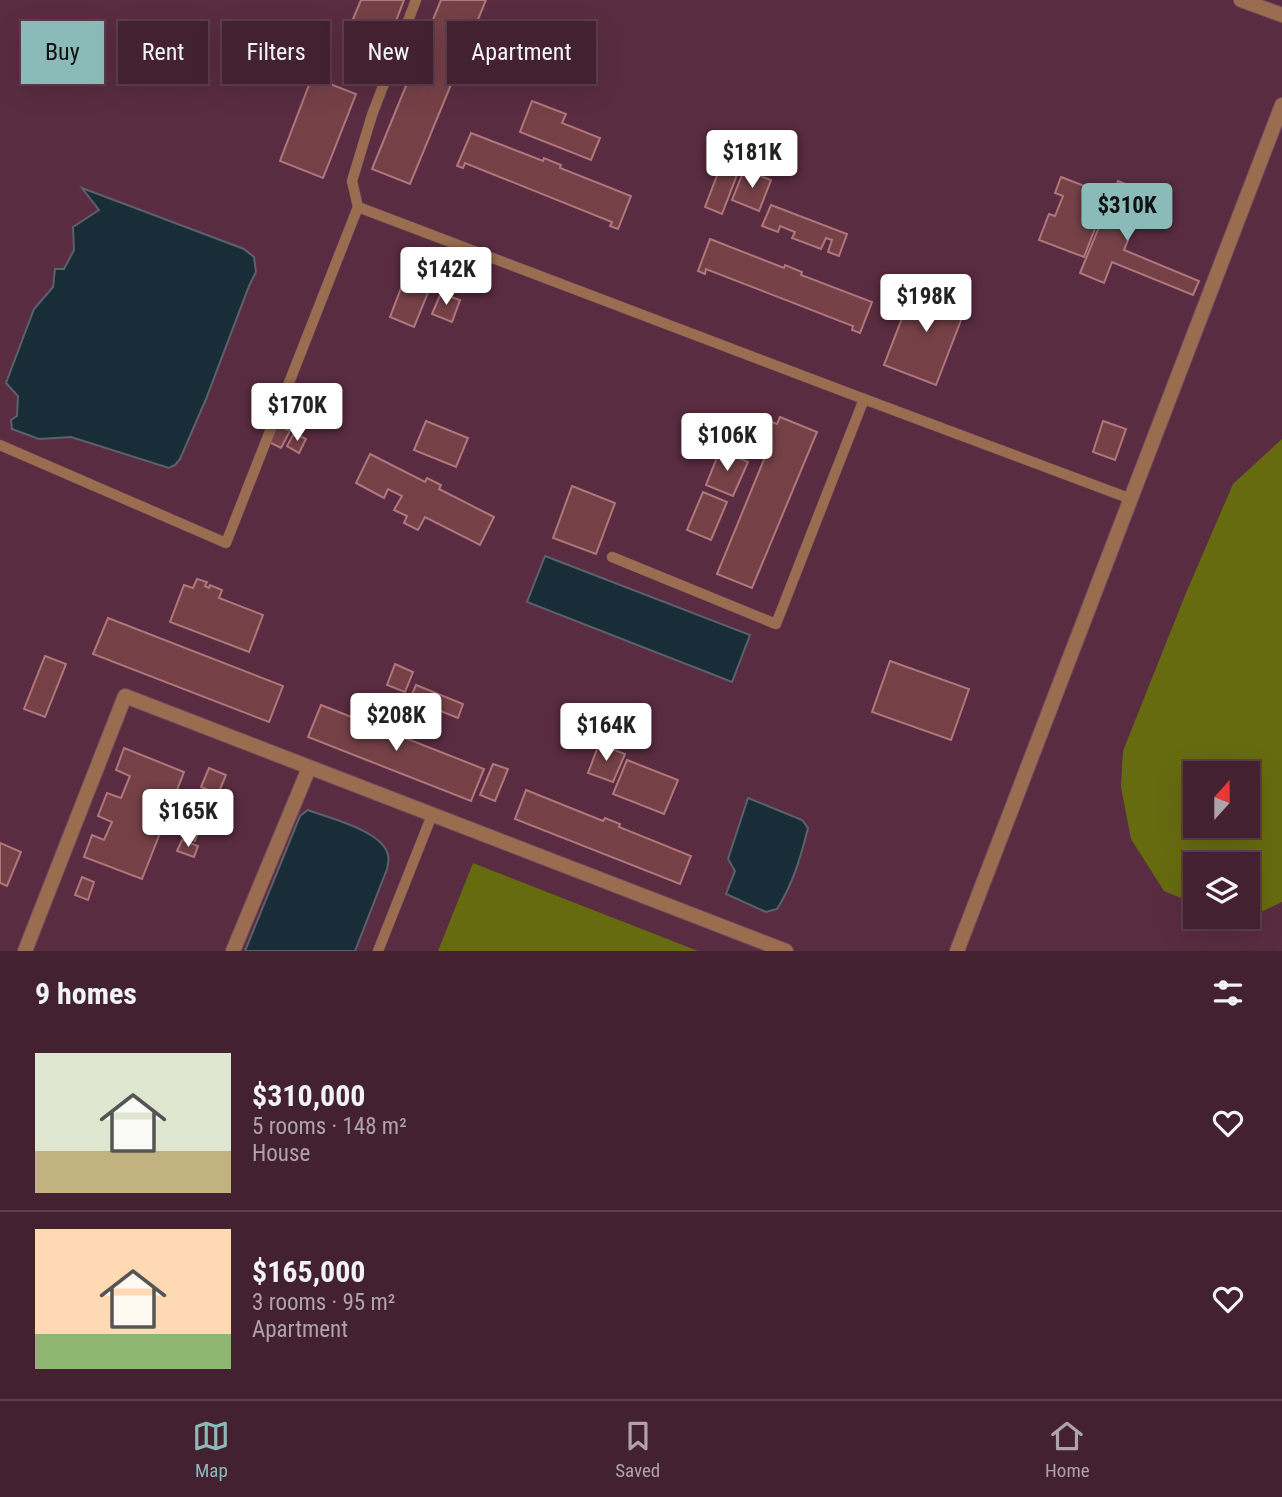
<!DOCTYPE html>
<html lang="en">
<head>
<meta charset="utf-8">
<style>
  :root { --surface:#442131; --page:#4b2939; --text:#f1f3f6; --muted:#afa3ab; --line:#5c3e4d; --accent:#8bbbb9 }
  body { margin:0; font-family:"Roboto Condensed",sans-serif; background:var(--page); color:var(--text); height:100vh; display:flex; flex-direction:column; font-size:26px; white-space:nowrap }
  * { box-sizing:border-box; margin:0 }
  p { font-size:23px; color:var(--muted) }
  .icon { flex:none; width:38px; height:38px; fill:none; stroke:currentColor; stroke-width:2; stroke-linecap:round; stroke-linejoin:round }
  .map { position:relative; height:951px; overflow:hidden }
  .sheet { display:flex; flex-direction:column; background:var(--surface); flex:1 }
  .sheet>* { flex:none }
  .banner { position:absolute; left:21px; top:21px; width:700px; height:63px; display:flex; gap:14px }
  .needle { width:46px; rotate:21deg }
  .fabs { position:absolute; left:1183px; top:761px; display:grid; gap:14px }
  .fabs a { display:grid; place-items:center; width:77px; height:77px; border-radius:0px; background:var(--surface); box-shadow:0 7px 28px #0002,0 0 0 2px var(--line); font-size:35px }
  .price { position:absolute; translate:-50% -60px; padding:0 16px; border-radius:7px; background:#fff; color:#222; font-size:23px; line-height:46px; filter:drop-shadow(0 2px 4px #0008) }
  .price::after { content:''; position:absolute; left:50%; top:42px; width:21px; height:16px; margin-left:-10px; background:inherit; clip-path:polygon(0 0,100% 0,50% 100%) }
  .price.on { background:var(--accent); color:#111 }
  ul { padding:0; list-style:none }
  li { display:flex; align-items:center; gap:21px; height:175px; padding:0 35px }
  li+li { border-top:2px solid var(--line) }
  li span { display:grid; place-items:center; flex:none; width:196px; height:140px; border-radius:0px; color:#555 }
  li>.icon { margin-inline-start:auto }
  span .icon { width:84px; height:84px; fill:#fffc; stroke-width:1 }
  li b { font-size:30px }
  h2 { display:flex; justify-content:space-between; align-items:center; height:84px; padding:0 35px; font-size:30px }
  .chip { padding:0 24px; border-radius:0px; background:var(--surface); box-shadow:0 7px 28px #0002,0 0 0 2px var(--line); font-size:24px; line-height:63px }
  .chip.on { background:var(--accent); color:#111 }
  .tabs { display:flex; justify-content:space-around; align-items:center; height:98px; border-top:2px solid var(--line); background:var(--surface); font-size:19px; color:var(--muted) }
  .tabs a { display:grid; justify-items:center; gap:4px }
  .tabs .on { color:var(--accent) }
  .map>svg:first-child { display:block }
</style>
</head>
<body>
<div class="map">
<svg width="1282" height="951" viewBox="0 0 1282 951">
  <rect width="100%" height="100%" fill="#5a2c41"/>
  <g fill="#676b10" fill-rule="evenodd">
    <path d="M 1282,439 L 1282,902 L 1263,911 L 1248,910 L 1248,864 L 1195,864 L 1195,904 L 1164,891 L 1131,839 L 1121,787 L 1123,751 L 1186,593 L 1233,484 ZM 1195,774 L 1248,774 L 1248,826 L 1195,826 Z"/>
    <polygon points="473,863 698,951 438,951"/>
  </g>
  <g fill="#192d38" stroke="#5b606b" stroke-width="2">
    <polygon points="82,188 244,249 254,257 256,272 249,286 206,399 180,459 175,465 169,468 71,437 39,439 12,429 11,420 17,416 18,396 6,383 34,309 53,287 55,269 64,269 74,250 73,227 99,210"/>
    <polygon points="545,556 750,635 732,682 527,602"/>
    <path d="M 748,798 L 802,820 L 808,828 C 801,856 793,884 777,909 L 766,912 L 726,894 L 735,871 L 728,859 Z"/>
    <path d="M 308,810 C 329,818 379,830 387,852 C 390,858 388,863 387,869 L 355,951 L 245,951 L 300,816 Z"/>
  </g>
  <g fill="#754147" stroke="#b0767c" stroke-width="2">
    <polygon points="361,0 404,0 391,34 353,19"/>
    <polygon points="441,0 486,0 410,184 372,169"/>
    <polygon points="312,77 356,94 323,178 280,161"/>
    <polygon points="532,101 566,114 562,123 600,138 591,160 520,132"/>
    <polygon points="471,133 543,161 544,158 561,165 560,168 631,196 618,229 610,226 612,222 465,163 463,168 457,166"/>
    <polygon points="723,160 740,167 722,214 705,207"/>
    <polygon points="744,170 771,180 759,211 732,200"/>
    <polygon points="1061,177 1108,195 1084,257 1039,240 1049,214 1055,216 1063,196 1055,193"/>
    <polygon points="1118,181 1147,193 1124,250 1199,281 1193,295 1112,262 1104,283 1080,273"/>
    <polygon points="771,205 847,234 839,256 828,252 832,240 826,238 821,249 792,238 795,232 780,226 778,232 762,226"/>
    <polygon points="710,239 784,268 785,265 802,272 801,275 872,302 860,333 852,330 853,326 706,269 705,274 698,271"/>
    <polygon points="408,270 433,280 414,327 390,317"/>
    <polygon points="916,282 968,302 936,385 884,365"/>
    <polygon points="441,293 460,300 452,322 432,314"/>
    <polygon points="780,417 817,432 752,588 717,574 772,440 766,438 772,422 777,424"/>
    <polygon points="426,421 468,438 456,467 414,450"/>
    <polygon points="1103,421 1126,429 1115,460 1093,452"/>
    <polygon points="272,422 290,431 281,448 263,439"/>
    <polygon points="294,433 306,439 299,453 287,446"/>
    <polygon points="720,450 748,462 733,496 706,485"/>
    <polygon points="370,454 425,482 427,478 441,485 439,489 494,517 480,545 425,517 418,530 404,523 407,516 394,510 402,496 388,489 384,498 356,483"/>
    <polygon points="572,486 615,503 596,554 553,538"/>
    <polygon points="703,492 727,502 711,540 687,530"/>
    <polygon points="197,579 207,582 205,586 209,588 210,585 222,590 219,598 263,615 249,652 170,622 184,585 193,588"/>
    <polygon points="108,618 283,686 269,722 93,654"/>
    <polygon points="45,656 66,664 45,717 24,709"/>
    <polygon points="890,661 969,689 951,740 872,712"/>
    <polygon points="395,664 413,672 405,692 387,685"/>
    <polygon points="416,685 463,704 458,718 410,699"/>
    <polygon points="321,705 484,769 471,801 308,737"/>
    <polygon points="599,744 625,754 613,782 588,773"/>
    <polygon points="124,748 184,772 142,879 84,857 92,835 104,840 112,822 98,816 107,793 121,798 130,776 116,770"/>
    <polygon points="627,760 678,780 664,814 613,794"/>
    <polygon points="493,764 508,769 495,801 480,795"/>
    <polygon points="209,768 226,775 218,794 201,787"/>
    <polygon points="526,790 603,821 605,818 620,824 619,827 691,856 680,884 515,819"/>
    <polygon points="192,806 206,812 195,841 181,836"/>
    <polygon points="182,840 198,846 194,857 177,851"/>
    <polygon points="0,843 21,852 7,886 0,883"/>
    <polygon points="82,877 94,882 88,900 75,895"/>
  </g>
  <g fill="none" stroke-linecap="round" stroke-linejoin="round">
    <g stroke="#764b5e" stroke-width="11">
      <g id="service">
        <polyline points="416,0 372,115 352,181 358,207 864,399"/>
        <polyline points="0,445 226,543 358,207"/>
        <polyline points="612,557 776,624 864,399 1131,499"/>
        <polyline points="378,951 432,815"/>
      </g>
    </g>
    <g stroke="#764b5e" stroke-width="16">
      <g id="minor">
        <polyline points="1241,0 1282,15"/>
        <polyline points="25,951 125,696 786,951"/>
        <polyline points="233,951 309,768"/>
        <polyline points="957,951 1282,105"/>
      </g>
    </g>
    <use href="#service" stroke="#9b6d50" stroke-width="10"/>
    <use href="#minor" stroke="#9b6d50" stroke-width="14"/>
  </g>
</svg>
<div class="fabs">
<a><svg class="needle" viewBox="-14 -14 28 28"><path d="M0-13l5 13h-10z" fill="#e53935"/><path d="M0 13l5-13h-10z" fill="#afa3ab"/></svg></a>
<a><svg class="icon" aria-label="layers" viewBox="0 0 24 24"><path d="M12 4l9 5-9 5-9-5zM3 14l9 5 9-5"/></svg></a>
</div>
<b class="price" style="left:752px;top:190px">$181K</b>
<b class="price on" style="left:1127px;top:243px">$310K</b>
<b class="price" style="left:446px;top:307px">$142K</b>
<b class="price" style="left:926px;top:334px">$198K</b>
<b class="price" style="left:297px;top:443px">$170K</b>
<b class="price" style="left:727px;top:473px">$106K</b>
<b class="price" style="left:396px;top:753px">$208K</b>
<b class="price" style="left:606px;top:763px">$164K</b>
<b class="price" style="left:188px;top:849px">$165K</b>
<div class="banner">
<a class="chip on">Buy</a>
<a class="chip">Rent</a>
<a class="chip">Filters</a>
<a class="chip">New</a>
<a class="chip">Apartment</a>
</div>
</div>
<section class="sheet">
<h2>9 homes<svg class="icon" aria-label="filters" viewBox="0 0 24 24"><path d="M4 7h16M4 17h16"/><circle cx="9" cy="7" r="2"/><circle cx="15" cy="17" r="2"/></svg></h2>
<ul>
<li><span style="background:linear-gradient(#dfe7d0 70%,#c2b280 0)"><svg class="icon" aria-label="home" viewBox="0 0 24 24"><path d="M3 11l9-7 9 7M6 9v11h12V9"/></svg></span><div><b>$310,000</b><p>5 rooms · 148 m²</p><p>House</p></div><svg class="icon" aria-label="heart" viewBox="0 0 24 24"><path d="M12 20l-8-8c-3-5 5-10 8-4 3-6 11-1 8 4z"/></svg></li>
<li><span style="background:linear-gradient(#ffd9b3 75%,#8fb573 0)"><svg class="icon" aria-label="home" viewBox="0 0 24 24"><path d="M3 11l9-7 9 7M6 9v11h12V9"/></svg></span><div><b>$165,000</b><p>3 rooms · 95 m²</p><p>Apartment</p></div><svg class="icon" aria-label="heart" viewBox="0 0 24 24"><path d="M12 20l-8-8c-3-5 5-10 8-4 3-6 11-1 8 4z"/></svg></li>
</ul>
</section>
<nav class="tabs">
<a class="on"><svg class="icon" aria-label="map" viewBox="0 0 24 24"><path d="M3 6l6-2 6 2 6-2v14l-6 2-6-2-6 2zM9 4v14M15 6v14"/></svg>Map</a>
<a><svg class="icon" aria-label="saved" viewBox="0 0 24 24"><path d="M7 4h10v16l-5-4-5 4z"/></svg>Saved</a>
<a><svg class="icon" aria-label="home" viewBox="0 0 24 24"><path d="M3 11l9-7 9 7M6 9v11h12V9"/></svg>Home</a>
</nav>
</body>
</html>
